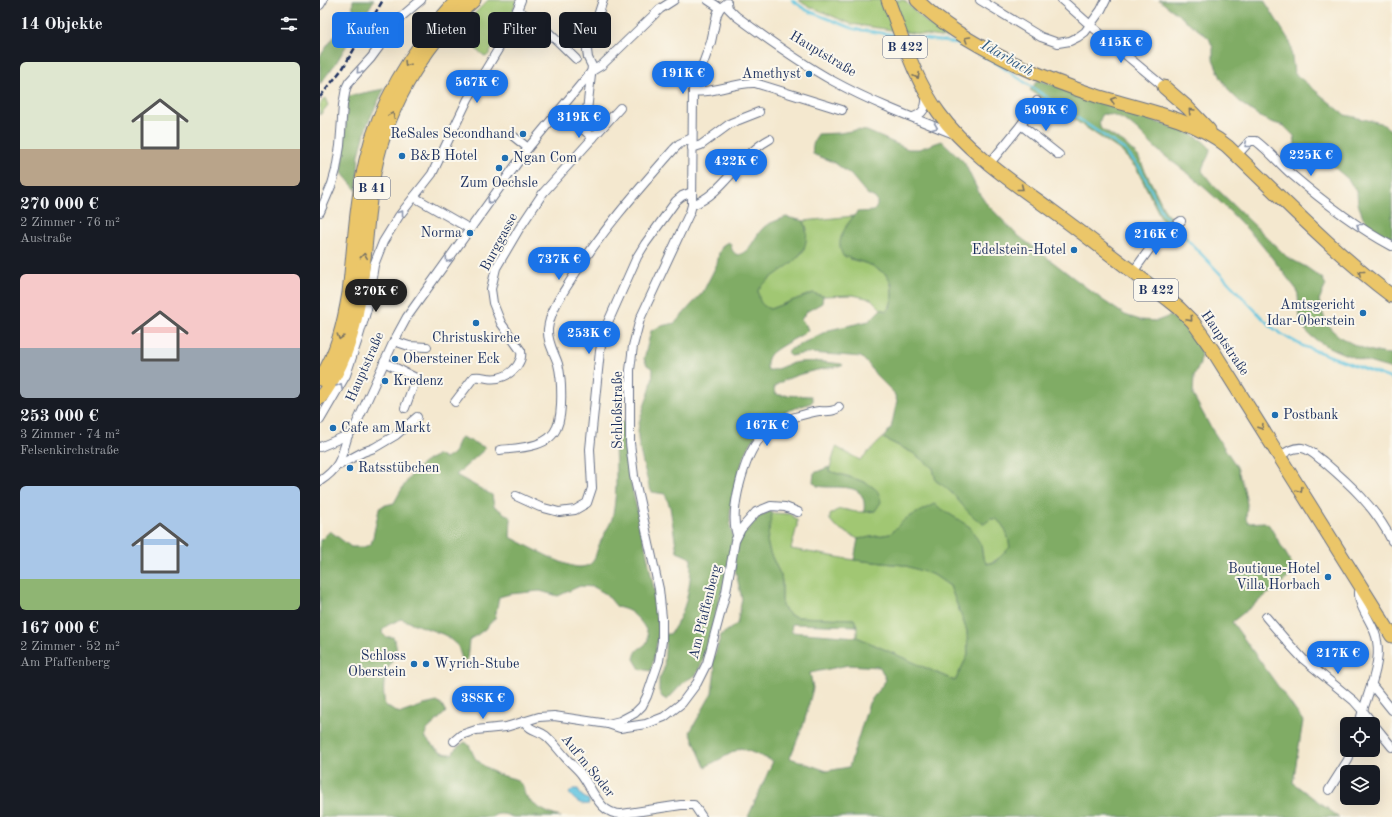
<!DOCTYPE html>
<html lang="de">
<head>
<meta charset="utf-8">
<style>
  :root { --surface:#171b24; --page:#242831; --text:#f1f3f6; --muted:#9ea1a6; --accent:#1a73e8 }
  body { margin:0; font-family:"Old Standard TT",serif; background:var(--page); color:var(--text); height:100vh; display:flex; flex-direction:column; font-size:15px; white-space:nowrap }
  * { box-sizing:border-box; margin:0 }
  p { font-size:13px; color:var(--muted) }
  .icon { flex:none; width:22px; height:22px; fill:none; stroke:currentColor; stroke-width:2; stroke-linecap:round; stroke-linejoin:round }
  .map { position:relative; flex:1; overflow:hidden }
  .drawer { display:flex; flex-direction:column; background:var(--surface); width:320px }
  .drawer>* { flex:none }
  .guide { position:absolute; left:12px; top:12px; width:380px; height:36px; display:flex; gap:8px }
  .fabs { position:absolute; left:1020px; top:717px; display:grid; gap:8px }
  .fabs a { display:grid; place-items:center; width:40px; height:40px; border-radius:6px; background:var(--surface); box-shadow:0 4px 16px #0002; font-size:20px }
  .price { position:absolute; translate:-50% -34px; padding:0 9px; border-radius:14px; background:var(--accent); color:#fff; font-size:13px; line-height:26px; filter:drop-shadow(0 1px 2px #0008) }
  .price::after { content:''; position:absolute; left:50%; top:24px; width:12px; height:9px; margin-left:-6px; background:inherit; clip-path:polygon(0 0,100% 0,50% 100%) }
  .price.selected { background:#222; color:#fff }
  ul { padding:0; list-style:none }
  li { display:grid; align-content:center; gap:8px; height:212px; padding:0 20px }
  li span { display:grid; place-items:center; height:124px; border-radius:6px; color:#555 }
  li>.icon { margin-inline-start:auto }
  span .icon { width:72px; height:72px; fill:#fffc; stroke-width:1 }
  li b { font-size:17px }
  h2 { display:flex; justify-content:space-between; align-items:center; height:48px; padding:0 20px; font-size:17px }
  .chip { padding:0 14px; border-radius:6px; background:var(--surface); box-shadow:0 4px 16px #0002; font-size:14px; line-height:36px }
  .chip.selected { background:var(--accent); color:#fff }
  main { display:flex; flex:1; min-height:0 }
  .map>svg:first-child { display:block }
</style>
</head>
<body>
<main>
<section class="drawer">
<h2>14 Objekte<svg class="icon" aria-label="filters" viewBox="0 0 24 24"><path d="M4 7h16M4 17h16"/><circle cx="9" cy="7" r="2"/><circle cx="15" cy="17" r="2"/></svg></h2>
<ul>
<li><span style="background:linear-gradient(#dfe7d0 70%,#b9a48a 0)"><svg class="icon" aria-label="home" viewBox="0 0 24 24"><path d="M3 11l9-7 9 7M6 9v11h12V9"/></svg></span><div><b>270 000 €</b><p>2 Zimmer · 76 m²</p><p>Austraße</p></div></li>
<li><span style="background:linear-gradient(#f6c9c9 60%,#9aa5b1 0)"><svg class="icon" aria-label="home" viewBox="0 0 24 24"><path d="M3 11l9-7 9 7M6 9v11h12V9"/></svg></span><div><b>253 000 €</b><p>3 Zimmer · 74 m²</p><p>Felsenkirchstraße</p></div></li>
<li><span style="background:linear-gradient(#a9c7e8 75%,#8fb573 0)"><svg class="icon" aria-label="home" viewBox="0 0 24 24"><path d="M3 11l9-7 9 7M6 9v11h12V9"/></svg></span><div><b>167 000 €</b><p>2 Zimmer · 52 m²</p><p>Am Pfaffenberg</p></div></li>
</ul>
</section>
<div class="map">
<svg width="1072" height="817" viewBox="0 0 1072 817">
  <rect width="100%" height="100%" fill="#fbf7ec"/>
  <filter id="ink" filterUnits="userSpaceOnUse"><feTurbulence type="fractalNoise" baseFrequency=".025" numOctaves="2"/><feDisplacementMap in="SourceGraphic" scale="8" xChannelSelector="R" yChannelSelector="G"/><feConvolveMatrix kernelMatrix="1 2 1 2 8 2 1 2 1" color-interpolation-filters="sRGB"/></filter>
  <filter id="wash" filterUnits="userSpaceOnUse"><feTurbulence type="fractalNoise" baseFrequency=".012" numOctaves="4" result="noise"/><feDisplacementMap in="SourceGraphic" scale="16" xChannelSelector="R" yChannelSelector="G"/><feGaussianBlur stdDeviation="0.9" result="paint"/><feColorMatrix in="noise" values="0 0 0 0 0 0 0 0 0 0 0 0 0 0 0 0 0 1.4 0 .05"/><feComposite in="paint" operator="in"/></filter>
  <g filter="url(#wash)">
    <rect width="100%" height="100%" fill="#f4e8cf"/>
    <g fill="#a1c773" stroke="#5e7b68">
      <polygon points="168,0 197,0 190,18 169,54 166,57 135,33"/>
      <polygon points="479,0 584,0 606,22 627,38 531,24 484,4"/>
      <polygon points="5,98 8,105 0,115 0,104"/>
      <path d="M 534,216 L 526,226 L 530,259 C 551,265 572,268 572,294 C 572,301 571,306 566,311 L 561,309 L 551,299 L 533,295 L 503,296 L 493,293 L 450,309 C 438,304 439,302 438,290 L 444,283 L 478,257 L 484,250 L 487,229 L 484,221 Z"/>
      <path d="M 563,438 L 593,453 L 613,468 L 616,481 L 626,487 L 635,496 L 671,519 L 676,519 C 686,526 688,537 690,547 C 683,555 677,561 667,564 L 663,558 L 661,545 L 585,519 L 570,534 L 538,539 L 516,527 L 510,520 L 510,515 C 521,505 525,511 538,512 C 543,512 549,512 555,511 L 559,494 C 549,480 525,476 509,471 L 516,447 L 540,460 Z"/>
      <polygon points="452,513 470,514 477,520 477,526 471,549 534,560 583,565 614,575 630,586 647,631 648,655 635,681 537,637 537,626 534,619 477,617 470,615 462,606 462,582 461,576 450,553 447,541"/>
    </g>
    <g fill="#80ac65" stroke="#4e6e62" fill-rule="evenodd">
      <path d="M 33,0 L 54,0 L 16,63 L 0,84 L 0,56 L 16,34 L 33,16 C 34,11 32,6 33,0 Z"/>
      <polygon points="839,0 944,0 970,42 974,73 1025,115 1061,123 1072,131 1072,241 1051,229 1043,217 1038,204 1037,193 1028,179 995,151 985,153 974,160 971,158 972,150 975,143 974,136 964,126 948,121 939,116 922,104 910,92 901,78 893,59 893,48 889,38"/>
      <path d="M 718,80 L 829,116 L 830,120 C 850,127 876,131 890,148 C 890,158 883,162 882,171 L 893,185 L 967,257 L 986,267 L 1002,278 L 1006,285 L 999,300 C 1001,308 1003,316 1007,323 C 1016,341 1053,354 1072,354 L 1072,369 C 1049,362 991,348 982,324 C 977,312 980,303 977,290 C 964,274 952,257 939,242 C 920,221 900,201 878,182 C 866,171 852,162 840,152 C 822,137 809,115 783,114 C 780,119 778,123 781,129 L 804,143 L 818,156 L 846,213 L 853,220 L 845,226 L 817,169 L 801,151 L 710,90 Z"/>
      <polygon points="64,89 47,125 39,155 37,191 22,173 28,96"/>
      <path d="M 536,130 L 547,131 L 588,149 L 599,149 L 622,141 L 644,162 L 659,193 L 665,202 L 696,234 L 784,301 L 805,315 L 820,320 L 837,321 L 850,316 L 860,322 L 881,351 L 880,364 L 874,376 L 873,395 L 891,428 L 917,467 L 924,489 L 927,504 L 926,519 L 929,523 L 944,522 L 949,525 L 972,564 L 971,573 L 969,577 L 912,622 L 983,721 L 973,783 L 1019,817 L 428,817 L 453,761 L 421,748 L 385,767 L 370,732 L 392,693 L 395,669 L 392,664 L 401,635 L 417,624 L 422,599 L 415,569 L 415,556 L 418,543 L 423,534 L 441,515 L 451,511 L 452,513 L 447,541 L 450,553 L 461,576 L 462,582 L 462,606 L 470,615 L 477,617 L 534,619 L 537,626 L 472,624 L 471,632 L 537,637 L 635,681 L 648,655 L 647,631 L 630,586 L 614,575 L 583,565 L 534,560 L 538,539 L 570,534 L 585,519 L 614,504 L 650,527 L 661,545 L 663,558 L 667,564 L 675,562 L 690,547 C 688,537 686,526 676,519 L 671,519 L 664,524 C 643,513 637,492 616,481 L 613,468 L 593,453 L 563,438 L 571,428 L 577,401 L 574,393 L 556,375 L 549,365 L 541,357 L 519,355 L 488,353 L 470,356 L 468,354 L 468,352 L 471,349 L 509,330 L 549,321 L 561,309 L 566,311 L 570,308 L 572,298 L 572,285 L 567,275 L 551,265 L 523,256 C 522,253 520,250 520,247 C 518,235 530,221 537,212 L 554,211 L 557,206 L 557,201 L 555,198 L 547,194 L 531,175 L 515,163 L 493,154 C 491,147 495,139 498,134 L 520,133 ZM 528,665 L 560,667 L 566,680 L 549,703 L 529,767 L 507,771 L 470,758 L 484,723 L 493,688 L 490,673 Z"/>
      <path d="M 466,217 L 484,221 C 497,261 458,266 438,290 C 439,301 440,305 450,309 L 493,293 L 503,296 L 502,303 L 486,312 L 481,320 L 486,325 L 488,330 L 485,333 C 478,337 454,349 450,355 C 447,359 446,365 448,370 C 457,371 464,365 473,363 C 488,360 505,362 521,364 L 523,365 L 522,366 C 500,369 475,373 456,385 L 454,389 L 455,393 L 459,395 L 491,396 L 493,401 L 491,403 C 476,408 460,412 449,422 C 442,428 436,435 431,443 C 420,462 403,515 413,535 L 406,576 L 382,663 L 376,675 L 365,681 L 347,700 L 342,697 L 339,691 L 339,679 L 344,669 L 346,634 L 350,634 C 367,611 371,585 371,558 L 357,552 L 350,507 L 345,494 L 332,492 L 329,487 C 326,472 317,446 318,432 C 319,411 333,393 333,369 L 327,365 L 324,359 L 331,331 L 341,326 L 355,323 L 383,292 L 397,264 L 399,253 L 403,245 L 408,242 L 411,244 C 411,249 413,253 418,255 C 431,252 434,237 443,228 C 448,223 459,220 466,217 Z"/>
      <path d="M 301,420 L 305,423 L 304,441 L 307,466 L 325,545 L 336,599 L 339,633 L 331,671 L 320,669 L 314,659 C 317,645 322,650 327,642 C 332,632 317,616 309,611 C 305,609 301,608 297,607 L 286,594 L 274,587 L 260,586 L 238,596 L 220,591 L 190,594 L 179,597 L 175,618 L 165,629 L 149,641 L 147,659 L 146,661 L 142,659 L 138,646 L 125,635 L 81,619 L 68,625 L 63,629 L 62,633 L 66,637 L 73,637 C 82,654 71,659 66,673 C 63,684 63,694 65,705 L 74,711 L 81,713 L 104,705 L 117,702 L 122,705 L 126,712 L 107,730 L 105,737 C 111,745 121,755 132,754 L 136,748 L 145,742 L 149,745 L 155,758 L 164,766 L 177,774 L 195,779 L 203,786 C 204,789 204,793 205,795 C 211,805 230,815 241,817 L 193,817 C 185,814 178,812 172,817 L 0,817 L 0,541 L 10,531 L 31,547 L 44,547 L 51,544 L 53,537 L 59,509 L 62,506 L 74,503 C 85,483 95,464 118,455 L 125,459 C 141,450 132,449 141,437 L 144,438 L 166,448 L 136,475 L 172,495 L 174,506 L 191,518 L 190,537 C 205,544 246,568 260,567 C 277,566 274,555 280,543 C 283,535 289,527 292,519 C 299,489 295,457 294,427 L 298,421 Z"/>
      <path d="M 509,467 L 509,471 C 521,475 545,480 554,488 C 559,491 560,497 561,502 L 555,511 L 544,512 C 548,479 517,490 497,486 L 493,482 L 494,473 Z"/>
    </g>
    <path fill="#62c5e0" stroke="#3e7a9f" d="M 253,789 L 258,789 L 262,796 L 269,800 L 269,804 C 261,806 254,800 249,793 Z"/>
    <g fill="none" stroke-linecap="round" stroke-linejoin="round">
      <g stroke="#62c5e0" stroke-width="2.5">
        <polyline points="472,0 486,10 534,29 576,35"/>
        <polyline points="585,36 634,43 645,46 676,63 805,150 820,168 843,214 950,326 963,335 983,346 1072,379"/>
      </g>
    </g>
  </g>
  <g filter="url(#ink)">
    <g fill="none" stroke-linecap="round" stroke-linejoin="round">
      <g stroke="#677086" stroke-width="10">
        <g id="street">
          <polyline points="388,0 400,8"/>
          <polyline points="660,0 721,37 738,43 750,41 758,37 765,32 781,10 786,0"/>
          <polyline points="742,0 770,25 844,87"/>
          <path d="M 407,3 L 408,8 L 416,16 C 447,39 479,62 513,81 C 551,102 593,118 634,134"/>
          <polyline points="0,5 3,0"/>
          <polyline points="197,10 220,24 256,59"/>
          <path d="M 373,91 C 394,94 415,82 435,83 L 522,110"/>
          <polyline points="267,111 272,66 268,58 267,50 283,0"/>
          <path d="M 593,117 C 604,114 607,106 606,95"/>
          <polyline points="257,124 273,138"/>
          <polyline points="701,125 739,155"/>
          <polyline points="193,136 208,148"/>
          <polyline points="372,148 381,145 411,123 439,112"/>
          <path d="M 917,155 L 930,141 L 936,141 C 949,151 959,163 970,173 C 999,198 1038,228 1072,246"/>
          <polyline points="670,163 701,125 717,101"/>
          <polyline points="94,197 150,229"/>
          <path d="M 372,205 C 404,194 419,155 450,139"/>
          <polyline points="0,212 12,184 16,170 20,146 23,105 26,88 29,82 51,58 81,17 101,0"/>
          <polyline points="813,272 839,236 861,221"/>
          <polyline points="74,341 89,346 107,347"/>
          <polyline points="64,362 96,378 85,408"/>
          <path d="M 135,402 L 154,377 C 159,376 162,377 167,378 C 180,380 189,376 197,366 C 200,361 202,358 201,351 L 181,323 L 173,303 L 171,289 L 176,268 L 199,229 L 223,193 L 300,108"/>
          <polyline points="0,420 26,375 38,339 47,309 54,265 63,242 79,216 112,174 148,99 188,33 201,0"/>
          <polyline points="0,447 28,435 34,429 74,341 87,317 208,148 272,71 282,65 340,9 354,0"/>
          <path d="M 180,450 C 199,448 229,448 237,427 C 243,413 242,379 238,364 C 234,352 227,342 228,329 C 230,312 240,297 249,283 C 279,234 317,191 354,149 L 359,144 L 372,138"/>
          <path d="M 959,457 C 966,452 973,447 982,448 C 990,449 997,457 1003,461 C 1030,484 1056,508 1072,541"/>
          <polyline points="19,465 43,452 54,448 76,435 97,417"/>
          <path d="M 0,481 C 21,467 21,457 28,435"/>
          <polyline points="196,496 220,507 239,512 255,510 267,503 272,488 270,449 280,351 284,331 317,257 325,244 356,201 362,196 372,192"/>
          <path d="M 417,535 C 409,511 424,456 441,437 C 450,427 463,422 475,417 C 483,415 491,412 499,411 C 504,411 510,412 514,410 C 518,409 517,409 519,407"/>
          <polyline points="946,617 970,645 983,659 1034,701 1042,710 1072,747"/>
          <polyline points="1051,684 1072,710"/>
          <path d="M 204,721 C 211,732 217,729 226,736 C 233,742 239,750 245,757 C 250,763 257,768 262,775 C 273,790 280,815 302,814 L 361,805 L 374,805 L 382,817"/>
          <polyline points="288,724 300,728 326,724 344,717 362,703 377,683 387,663 406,592 415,541 421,529 436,512 451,506 465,507 478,512"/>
          <path d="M 1039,724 C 1045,699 1062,666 1057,641 C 1055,624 1038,609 1039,592 L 1043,589"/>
          <polyline points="134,741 141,735 156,730 186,727 219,717 234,716 288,724 300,721 315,713 322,706 327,696 339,661 342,641 342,618 339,589 314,476 310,443 310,370 313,346 320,319 370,212 372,205 373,91 391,42 397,14 400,8 407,3"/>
          <polyline points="1009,790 1028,760 1031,750"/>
        </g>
      </g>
      <g stroke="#677086" stroke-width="15">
        <g id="primary">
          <path d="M 568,0 C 583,39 594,79 619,113 C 646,151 694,183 731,210 C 775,242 817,275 859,308 L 873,322 L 892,349 L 1072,636"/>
          <path d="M 597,0 C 623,26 654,44 687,60 C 718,75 748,87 780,97 C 821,109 874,119 907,146 C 961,197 1012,251 1072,296"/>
          <polyline points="844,87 867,107 889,130"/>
          <path d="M 0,379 C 17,354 24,323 29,293 C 34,249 36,203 46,160 C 60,99 95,46 137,0"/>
          <path d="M 0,398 C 47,338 41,257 52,185 C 62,116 101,46 154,0"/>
        </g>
      </g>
      <use href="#street" stroke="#fff" stroke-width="8"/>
      <use href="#primary" stroke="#ebc669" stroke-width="13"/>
      <polyline stroke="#1b2f5e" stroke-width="2.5" stroke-dasharray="6 3" stroke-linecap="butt" points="0,97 23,68 63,0"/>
    </g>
    <defs><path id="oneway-chevron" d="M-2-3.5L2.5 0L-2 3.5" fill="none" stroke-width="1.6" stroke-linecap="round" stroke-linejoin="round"/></defs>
    <g stroke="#797363">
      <use href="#oneway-chevron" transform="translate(647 39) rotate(-149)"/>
      <use href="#oneway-chevron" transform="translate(87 64) rotate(122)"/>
      <use href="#oneway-chevron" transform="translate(597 76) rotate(63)"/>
      <use href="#oneway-chevron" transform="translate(793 100) rotate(-164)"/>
      <use href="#oneway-chevron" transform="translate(871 111) rotate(-134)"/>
      <use href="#oneway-chevron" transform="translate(72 115) rotate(-66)"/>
      <use href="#oneway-chevron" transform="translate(701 188) rotate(38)"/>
      <use href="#oneway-chevron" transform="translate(44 256) rotate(-84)"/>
      <use href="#oneway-chevron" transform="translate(1041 273) rotate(-141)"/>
      <use href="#oneway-chevron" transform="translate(870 319) rotate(49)"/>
      <use href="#oneway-chevron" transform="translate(20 337) rotate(107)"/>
      <use href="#oneway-chevron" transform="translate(941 427) rotate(58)"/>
      <use href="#oneway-chevron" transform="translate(980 490) rotate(58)"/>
    </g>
    <g stroke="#8d97ae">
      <use href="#oneway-chevron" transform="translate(39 71) rotate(133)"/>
      <use href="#oneway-chevron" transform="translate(615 127) rotate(22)"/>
      <use href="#oneway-chevron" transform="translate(927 145) rotate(141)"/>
      <use href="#oneway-chevron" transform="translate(170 201) rotate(125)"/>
      <use href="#oneway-chevron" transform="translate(81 213) rotate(-52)"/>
      <use href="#oneway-chevron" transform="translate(1039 226) rotate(-144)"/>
      <use href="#oneway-chevron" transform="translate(128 260) rotate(125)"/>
      <use href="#oneway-chevron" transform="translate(20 386) rotate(-60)"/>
    </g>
  </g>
  <g fill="#1f6fb2" stroke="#fbf7ec" stroke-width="1.5">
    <circle cx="489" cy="74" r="4"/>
    <circle cx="203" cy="134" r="4"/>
    <circle cx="82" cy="156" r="4"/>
    <circle cx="185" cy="158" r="4"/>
    <circle cx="179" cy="168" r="4"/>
    <circle cx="150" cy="233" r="4"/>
    <circle cx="754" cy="250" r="4"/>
    <circle cx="1043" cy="313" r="4"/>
    <circle cx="156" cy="323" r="4"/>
    <circle cx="75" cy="359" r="4"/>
    <circle cx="65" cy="381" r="4"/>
    <circle cx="955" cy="415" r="4"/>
    <circle cx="13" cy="428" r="4"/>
    <circle cx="30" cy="468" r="4"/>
    <circle cx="1008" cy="577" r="4"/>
    <circle cx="94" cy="664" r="4"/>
    <circle cx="106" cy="664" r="4"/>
  </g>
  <g text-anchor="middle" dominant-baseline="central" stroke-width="4" stroke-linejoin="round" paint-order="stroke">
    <g fill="#fbf7ec" stroke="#5e6b89" stroke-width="1">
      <rect x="563" y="36" width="44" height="22" rx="3"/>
      <rect x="34" y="177" width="36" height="22" rx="3"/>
      <rect x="814" y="279" width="44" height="22" rx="3"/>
    </g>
    <g font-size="13" font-weight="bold" fill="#1b2f5e">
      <text x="585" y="47">B 422</text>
      <text x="52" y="188">B 41</text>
      <text x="836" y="290">B 422</text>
    </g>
    <g font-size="14" fill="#1b2f5e" stroke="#fbf7ec">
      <text transform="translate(503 54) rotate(31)">Hauptstraße</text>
      <text transform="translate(179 242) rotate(-62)">Burggasse</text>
      <text transform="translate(905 343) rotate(56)">Hauptstraße</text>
      <text transform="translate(45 367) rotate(-66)">Hauptstraße</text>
      <text transform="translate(298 410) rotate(-90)">Schloßstraße</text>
      <text transform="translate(385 612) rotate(-76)">Am Pfaffenberg</text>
      <text transform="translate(268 766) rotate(51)">Auf'm Soder</text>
    </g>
    <g font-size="14" fill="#1b2f5e" stroke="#fbf7ec" text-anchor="start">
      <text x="481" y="74" text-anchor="end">Amethyst</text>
      <text x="195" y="134" text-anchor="end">ReSales Secondhand</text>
      <text x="90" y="156">B&amp;B Hotel</text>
      <text x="193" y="158">Ngan Com</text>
      <text x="179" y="183" text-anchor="middle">Zum Oechsle</text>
      <text x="142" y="233" text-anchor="end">Norma</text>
      <text x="746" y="250" text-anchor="end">Edelstein-Hotel</text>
      <text x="1035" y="305" text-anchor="end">Amtsgericht<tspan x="1035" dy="16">Idar-Oberstein</tspan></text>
      <text x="156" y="338" text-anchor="middle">Christuskirche</text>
      <text x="83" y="359">Obersteiner Eck</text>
      <text x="73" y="381">Kredenz</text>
      <text x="963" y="415">Postbank</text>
      <text x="21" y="428">Cafe am Markt</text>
      <text x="38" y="468">Ratsstübchen</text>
      <text x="1000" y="569" text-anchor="end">Boutique-Hotel<tspan x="1000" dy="16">Villa Horbach</tspan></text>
      <text x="86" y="656" text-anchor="end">Schloss<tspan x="86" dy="16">Oberstein</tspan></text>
      <text x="114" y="664">Wyrich-Stube</text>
    </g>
    <g font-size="15" font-style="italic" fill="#305c85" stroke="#fbf7ec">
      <text transform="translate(687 59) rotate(30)">Idarbach</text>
    </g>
  </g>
</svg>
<div class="fabs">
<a><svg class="icon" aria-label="locate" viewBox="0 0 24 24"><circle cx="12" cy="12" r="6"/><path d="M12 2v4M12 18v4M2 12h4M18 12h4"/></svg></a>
<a><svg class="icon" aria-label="layers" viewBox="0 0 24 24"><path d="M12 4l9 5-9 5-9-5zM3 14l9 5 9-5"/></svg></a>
</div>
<b class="price" style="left:801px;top:64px">415K €</b>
<b class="price" style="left:363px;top:95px">191K €</b>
<b class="price" style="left:157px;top:104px">567K €</b>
<b class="price" style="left:726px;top:132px">509K €</b>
<b class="price" style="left:259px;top:139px">319K €</b>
<b class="price" style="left:991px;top:177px">225K €</b>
<b class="price" style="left:416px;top:183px">422K €</b>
<b class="price" style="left:836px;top:256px">216K €</b>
<b class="price" style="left:239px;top:281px">737K €</b>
<b class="price selected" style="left:56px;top:313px">270K €</b>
<b class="price" style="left:269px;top:355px">253K €</b>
<b class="price" style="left:447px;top:447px">167K €</b>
<b class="price" style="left:1018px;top:675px">217K €</b>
<b class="price" style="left:163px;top:720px">388K €</b>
<div class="guide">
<a class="chip selected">Kaufen</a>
<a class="chip">Mieten</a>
<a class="chip">Filter</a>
<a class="chip">Neu</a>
</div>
</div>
</main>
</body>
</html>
